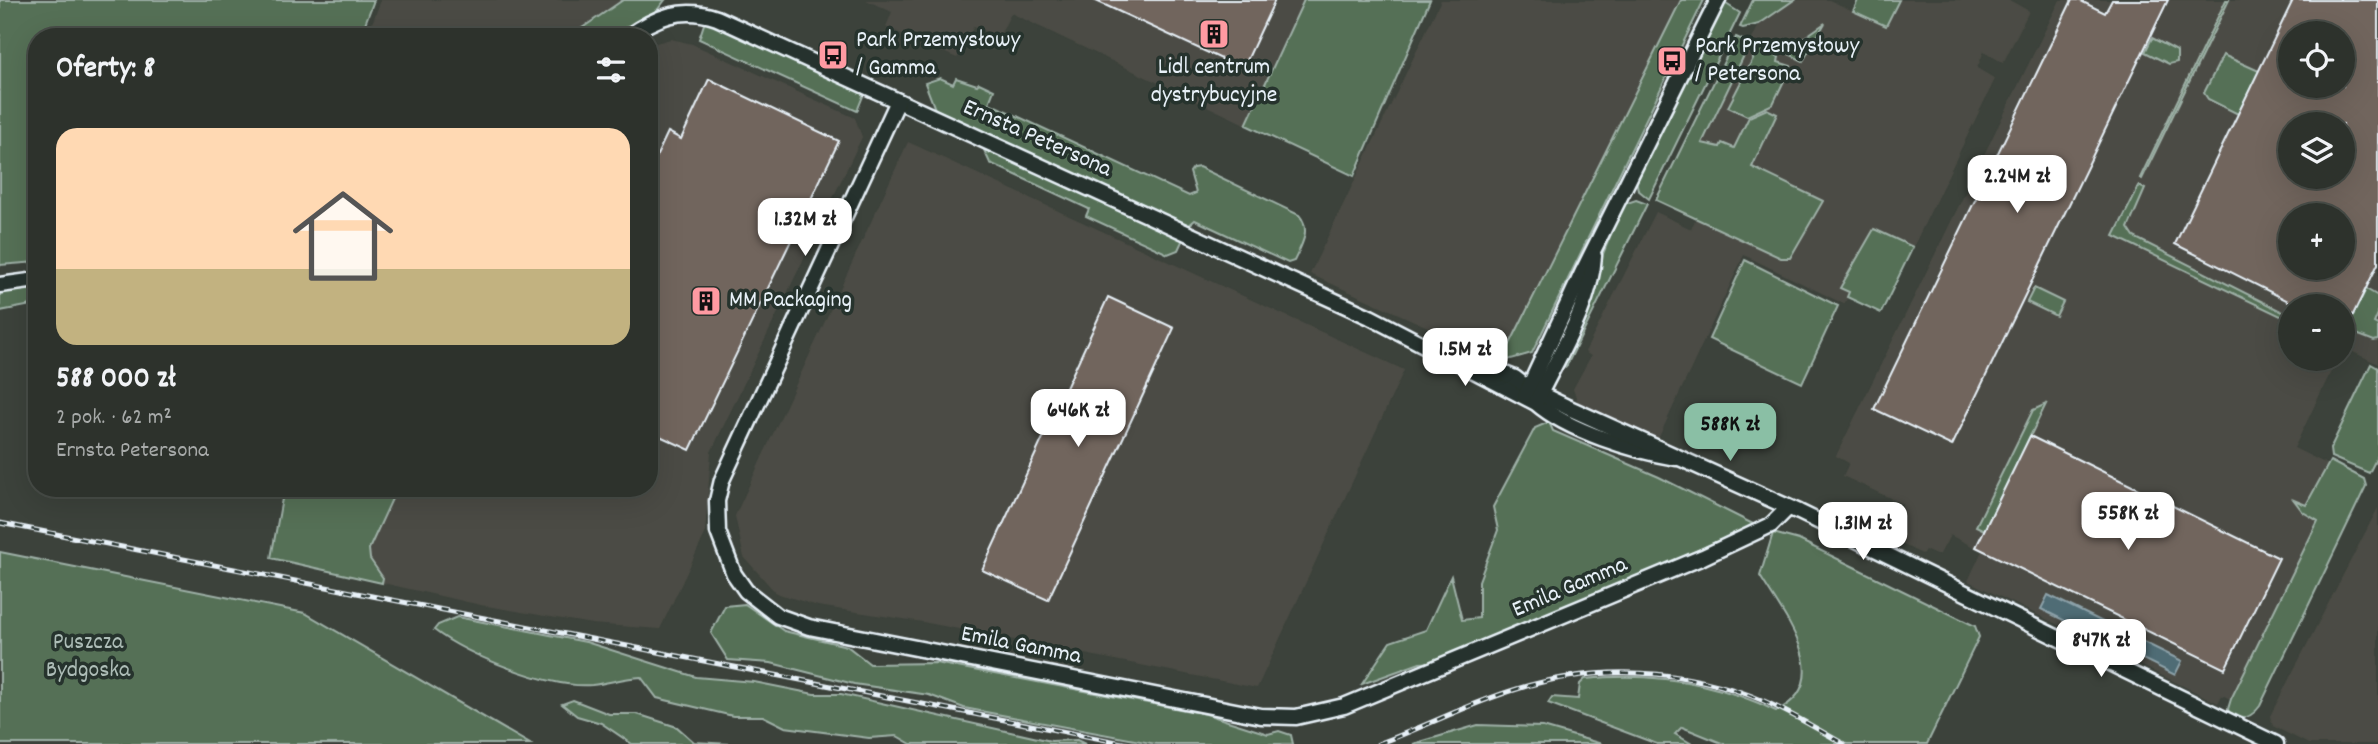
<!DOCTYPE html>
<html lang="pl">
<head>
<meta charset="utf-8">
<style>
  :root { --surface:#2d322c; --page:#393e38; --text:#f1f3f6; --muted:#a7aaa9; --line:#484d48; --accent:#8abfa5 }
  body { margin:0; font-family:Dekko,sans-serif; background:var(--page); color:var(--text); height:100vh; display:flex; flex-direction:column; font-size:26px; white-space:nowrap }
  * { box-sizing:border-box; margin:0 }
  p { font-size:23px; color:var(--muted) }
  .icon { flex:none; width:38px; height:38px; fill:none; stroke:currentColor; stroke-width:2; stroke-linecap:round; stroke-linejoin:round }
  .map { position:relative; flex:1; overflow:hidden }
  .panel { position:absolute; left:28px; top:28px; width:630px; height:469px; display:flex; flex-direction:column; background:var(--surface); border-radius:28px; box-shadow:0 7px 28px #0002,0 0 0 2px var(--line) }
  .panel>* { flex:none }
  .tools { position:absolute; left:2278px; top:21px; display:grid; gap:14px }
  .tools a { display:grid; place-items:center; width:77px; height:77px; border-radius:50%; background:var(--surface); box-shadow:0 7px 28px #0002,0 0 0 2px var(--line); font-size:35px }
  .price { position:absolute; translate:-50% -60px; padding:0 16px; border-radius:14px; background:#fff; color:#222; font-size:23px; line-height:46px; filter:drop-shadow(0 2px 4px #0008) }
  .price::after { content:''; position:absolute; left:50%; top:42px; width:21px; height:16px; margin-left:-10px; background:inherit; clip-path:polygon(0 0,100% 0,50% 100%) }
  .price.current { background:var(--accent); color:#111 }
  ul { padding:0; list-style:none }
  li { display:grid; align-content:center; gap:14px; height:371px; padding:0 28px }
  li+li { border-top:2px solid var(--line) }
  li span { display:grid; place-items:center; height:217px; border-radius:21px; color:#555 }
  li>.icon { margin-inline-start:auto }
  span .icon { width:126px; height:126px; fill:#fffc; stroke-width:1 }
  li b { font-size:30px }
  h2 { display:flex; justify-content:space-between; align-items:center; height:84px; padding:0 28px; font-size:30px }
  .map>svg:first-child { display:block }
</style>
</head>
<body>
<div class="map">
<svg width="2378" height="744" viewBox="0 0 2378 744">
  <rect width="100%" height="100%" fill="#3c423b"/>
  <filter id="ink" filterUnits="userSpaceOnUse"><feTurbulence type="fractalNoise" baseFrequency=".0143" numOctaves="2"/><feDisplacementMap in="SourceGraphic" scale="14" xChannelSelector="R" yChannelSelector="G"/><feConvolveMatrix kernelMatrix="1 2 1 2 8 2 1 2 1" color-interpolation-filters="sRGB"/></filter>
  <g filter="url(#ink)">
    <g fill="#4c4c45" fill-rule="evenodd">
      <polygon points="381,0 623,0 569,37 367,37"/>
      <polygon points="866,0 1430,0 1354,176 1011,13 999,37 974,26 957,58 886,27 892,12"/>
      <polygon points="1441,0 1681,0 1515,348 1492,356 1310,274"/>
      <polygon points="1771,0 1829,0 1886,26 1899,0 2009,0 2029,11 2003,63 1984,51 1977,68 1995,79 1881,313 1848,297 1844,304 1744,255 1658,439 1578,402 1573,389 1591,356 1585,352 1656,212 1691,229 1703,205 1702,143"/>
      <path d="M 2060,0 L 2378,0 L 2378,364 L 2343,347 L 2343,306 L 2291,306 L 2291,359 L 2337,359 L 2294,448 L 2355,478 L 2241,704 L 2222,695 L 2218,703 L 1968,581 L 1982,551 L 1950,535 L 1940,554 L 1936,555 L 1925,550 L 1922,554 L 1887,537 L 1903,504 L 1843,476 L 1849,463 L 1836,456 ZM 2291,33 L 2343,33 L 2343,86 L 2291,86 ZM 2291,124 L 2343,124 L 2343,177 L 2291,177 ZM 2291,215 L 2343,215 L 2343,268 L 2291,268 Z"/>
      <polygon points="671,39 692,44 855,118 862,137 711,452 705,534 660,629 592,624 481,605 271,558 284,488 649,488 649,45"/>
      <polygon points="908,142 1404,370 1257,688 923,622 818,606 776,593 744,557 735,516"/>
      <polygon points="2378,508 2378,744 2309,744 2273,726 2270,716"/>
    </g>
    <g fill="#557056" stroke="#9eb0a7" stroke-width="2">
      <polygon points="0,0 374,0 360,37 37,37 37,262 0,265"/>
      <polygon points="623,0 665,0 658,9 618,37 569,37"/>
      <polygon points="1304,0 1430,0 1354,176 1246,125"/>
      <polygon points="1681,0 1704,0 1532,353 1501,362"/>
      <polygon points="1753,0 1794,0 1759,24 1743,28 1740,27"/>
      <polygon points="1858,0 1899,0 1886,26 1853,11"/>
      <polygon points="2226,0 2229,0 2142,179 2140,178"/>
      <polygon points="1723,2 1740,13 1649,199 1638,190 1636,180"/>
      <polygon points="705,21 865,91 857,111 699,39"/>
      <polygon points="1825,23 1803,61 1789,54 1788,49"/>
      <polygon points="1736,37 1745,41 1748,47 1702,143 1720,147 1722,143 1734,148 1749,117 1767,109 1777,114 1752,167 1823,201 1790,258 1781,258 1656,200"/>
      <polygon points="2152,38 2177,51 2177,62 2169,64 2145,52"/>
      <polygon points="1759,47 1779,57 1778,62 1791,66 1773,104 1747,116 1728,107"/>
      <polygon points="2223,55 2259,71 2238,114 2208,99 2204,93"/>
      <path d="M 940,78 L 953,84 L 956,78 L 977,85 L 979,83 L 994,90 L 989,103 L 1189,196 L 1196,193 L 1190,172 L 1193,168 L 1199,167 L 1299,215 C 1312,230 1301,246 1294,261 L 1288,263 L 1195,220 L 1187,227 L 935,109 L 925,83 Z"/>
      <polygon points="984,150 1006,156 1184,237 1178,250 1168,254 1086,216 1089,209 990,163"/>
      <polygon points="2139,186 2145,189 2128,228 2134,237 2291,316 2291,321 2114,236"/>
      <path d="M 1636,200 L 1647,204 L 1566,367 L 1558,363 C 1583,311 1600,256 1624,204 Z"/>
      <polygon points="1874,229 1913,247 1881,313 1847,297 1849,292 1840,288"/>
      <polygon points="1745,260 1838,306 1802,383 1709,339"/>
      <polygon points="37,286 37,304 0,311 0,290"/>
      <polygon points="2034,288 2063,302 2056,316 2027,302"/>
      <polygon points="2366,289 2378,296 2378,314 2374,323 2378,325 2378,340 2374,341 2346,330"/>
      <polygon points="2371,364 2378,368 2378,455 2369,473 2331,457 2330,449"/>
      <polygon points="2046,404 1984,530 1976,526 2033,410"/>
      <polygon points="1549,422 1553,431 1659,477 1755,525 1444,662 1420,663 1362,684 1390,642 1426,630 1451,576 1462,620 1479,618 1479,581 1498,530 1493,507 1535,428"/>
      <path d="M 2330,461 L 2364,479 L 2366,486 L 2260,706 C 2252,717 2243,721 2230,715 L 2228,709 L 2231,699 L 2318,521 L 2303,512 L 2294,500 L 2306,505 Z"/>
      <polygon points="284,488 397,488 369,549 370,559 383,578 382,583 271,558"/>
      <path d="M 1773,533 L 1799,540 L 1975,626 L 1979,637 L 1927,744 L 1724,744 L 1682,727 L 1675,734 L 1692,744 L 1657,744 L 1548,703 L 1552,697 L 1578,699 L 1580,684 L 1585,679 C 1650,672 1716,682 1776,711 C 1839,682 1782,613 1760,576 Z"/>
      <polygon points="0,552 305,613 530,744 0,744"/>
      <polygon points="745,604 784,631 847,646 870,664 936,663 1206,714 1268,734 1279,731 1291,735 1293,744 1156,744 964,708 929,695 854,684 771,663 728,660 711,633 725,606"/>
      <path d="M 457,617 L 586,642 L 696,677 L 754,682 L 814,694 L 841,694 L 1051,741 L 1077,740 L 1085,744 L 911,744 L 897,736 L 869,738 L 785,727 L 763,716 L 733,716 L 657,698 L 641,677 C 624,678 609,683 592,685 C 550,689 467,655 434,630 L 438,625 Z"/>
      <polygon points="573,700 609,714 637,714 677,727 694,742 731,744 632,744 601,723 577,716 562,704"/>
      <polygon points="1478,725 1543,727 1602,744 1413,744"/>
    </g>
    <polygon fill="#4f6c75" stroke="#8ca1a9" stroke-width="2" points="2048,595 2182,661 2175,675 2041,609"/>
    <g fill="#71655d" stroke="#e8f1f8" stroke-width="2" fill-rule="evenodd">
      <polygon points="1094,0 1275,0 1243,69"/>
      <polygon points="2072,0 2079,0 2105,13 2112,0 2168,0 1952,446 1874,409"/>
      <path d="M 2293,0 L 2378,0 L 2378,264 L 2343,335 L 2343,306 L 2298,306 L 2175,244 ZM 2291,33 L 2343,33 L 2343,86 L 2291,86 ZM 2291,124 L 2343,124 L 2343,177 L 2291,177 ZM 2291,215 L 2343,215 L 2343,268 L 2291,268 Z"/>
      <polygon points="709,79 839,141 690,450 649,431 649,172 668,132 681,139"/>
      <polygon points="1108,297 1174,328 1048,600 982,570"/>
      <polygon points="2030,436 2279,558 2225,669 1976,547"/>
    </g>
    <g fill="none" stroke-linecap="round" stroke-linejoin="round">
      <g stroke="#e8f1f8" stroke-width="19">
        <g id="minor">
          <path d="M 627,37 C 656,17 682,6 717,18 L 1370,317 L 1536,403 C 1568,431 1634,451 1676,458"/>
          <polyline points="898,101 722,480 717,501 718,532 734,574 746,591 778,616 809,627 1261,716 1296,717 1344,706 1703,557 1771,525 1788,508"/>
          <polyline points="0,285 37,280"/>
          <polyline points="1453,353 1515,378 1528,388 1567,407 1799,512 2276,744"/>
          <polyline points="1525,396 1583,271 1718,0"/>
          <path d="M 1536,402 C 1558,356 1591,306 1594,256"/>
        </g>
      </g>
      <use href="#minor" stroke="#26332d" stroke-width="14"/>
      <g stroke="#e8f1f8" stroke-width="5">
        <g id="rail">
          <polyline points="0,523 1127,744"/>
          <path d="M 1378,744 C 1425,727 1470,703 1517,689 C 1597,664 1687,668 1764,701 C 1791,713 1817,729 1844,744"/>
        </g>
      </g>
      <use href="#rail" stroke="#26332d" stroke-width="2.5" stroke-dasharray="8" stroke-linecap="butt"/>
    </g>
  </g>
  <defs>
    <g id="building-square" transform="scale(1.575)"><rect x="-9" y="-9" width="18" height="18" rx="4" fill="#ff9aa2" stroke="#26332d"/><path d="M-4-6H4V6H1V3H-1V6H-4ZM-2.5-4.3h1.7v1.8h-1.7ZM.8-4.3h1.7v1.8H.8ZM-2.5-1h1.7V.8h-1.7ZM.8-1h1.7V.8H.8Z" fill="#111"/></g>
    <g id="bus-square" transform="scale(1.575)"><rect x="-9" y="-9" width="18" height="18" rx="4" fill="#ff9aa2" stroke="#26332d"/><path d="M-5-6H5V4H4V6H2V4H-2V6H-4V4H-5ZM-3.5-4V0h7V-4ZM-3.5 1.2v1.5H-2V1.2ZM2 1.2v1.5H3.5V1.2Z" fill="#111"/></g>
  </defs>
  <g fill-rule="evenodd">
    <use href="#building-square" x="1214" y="34"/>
    <use href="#bus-square" x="833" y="55"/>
    <use href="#bus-square" x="1672" y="61"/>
    <use href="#building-square" x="706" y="301"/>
  </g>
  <g text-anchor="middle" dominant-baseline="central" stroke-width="7" stroke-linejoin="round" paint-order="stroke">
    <g font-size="24" fill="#e8f1f8" stroke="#26332d" text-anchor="start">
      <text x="856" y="41">Park Przemysłowy<tspan x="856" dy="28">/ Gamma</tspan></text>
      <text x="1695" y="47">Park Przemysłowy<tspan x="1695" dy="28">/ Petersona</tspan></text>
      <text x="1214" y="68" text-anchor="middle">Lidl centrum<tspan x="1214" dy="28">dystrybucyjne</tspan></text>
      <text x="729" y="301">MM Packaging</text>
    </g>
    <g font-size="24" fill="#e8f1f8" stroke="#26332d">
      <text transform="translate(1037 139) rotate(24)">Ernsta Petersona</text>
      <text transform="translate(1570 588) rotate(-23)">Emila Gamma</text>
      <text transform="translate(1021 646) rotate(11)">Emila Gamma</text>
    </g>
    <g font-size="24" fill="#adbdb7" stroke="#26332d">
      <text x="88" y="643">Puszcza<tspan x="88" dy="28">Bydgoska</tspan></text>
    </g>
  </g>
</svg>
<div class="tools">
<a><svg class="icon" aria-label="locate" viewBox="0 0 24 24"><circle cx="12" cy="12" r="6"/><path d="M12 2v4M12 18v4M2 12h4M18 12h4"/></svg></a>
<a><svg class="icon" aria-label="layers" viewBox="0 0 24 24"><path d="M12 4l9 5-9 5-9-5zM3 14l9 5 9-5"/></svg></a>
<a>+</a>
<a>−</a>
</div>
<b class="price" style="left:2017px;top:215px">2.24M zł</b>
<b class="price" style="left:805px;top:258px">1.32M zł</b>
<b class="price" style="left:1465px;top:388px">1.5M zł</b>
<b class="price" style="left:1078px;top:449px">646K zł</b>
<b class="price current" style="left:1730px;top:463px">588K zł</b>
<b class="price" style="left:2128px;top:552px">558K zł</b>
<b class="price" style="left:1863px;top:562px">1.31M zł</b>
<b class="price" style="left:2101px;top:679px">847K zł</b>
<section class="panel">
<h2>Oferty: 8<svg class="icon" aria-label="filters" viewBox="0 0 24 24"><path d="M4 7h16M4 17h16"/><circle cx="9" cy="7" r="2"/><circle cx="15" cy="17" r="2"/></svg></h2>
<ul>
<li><span style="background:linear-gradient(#ffd9b3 65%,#c2b280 0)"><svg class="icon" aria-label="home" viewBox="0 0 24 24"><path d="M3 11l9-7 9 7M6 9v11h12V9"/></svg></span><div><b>588 000 zł</b><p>2 pok. · 62 m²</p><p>Ernsta Petersona</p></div></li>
</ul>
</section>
</div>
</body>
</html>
